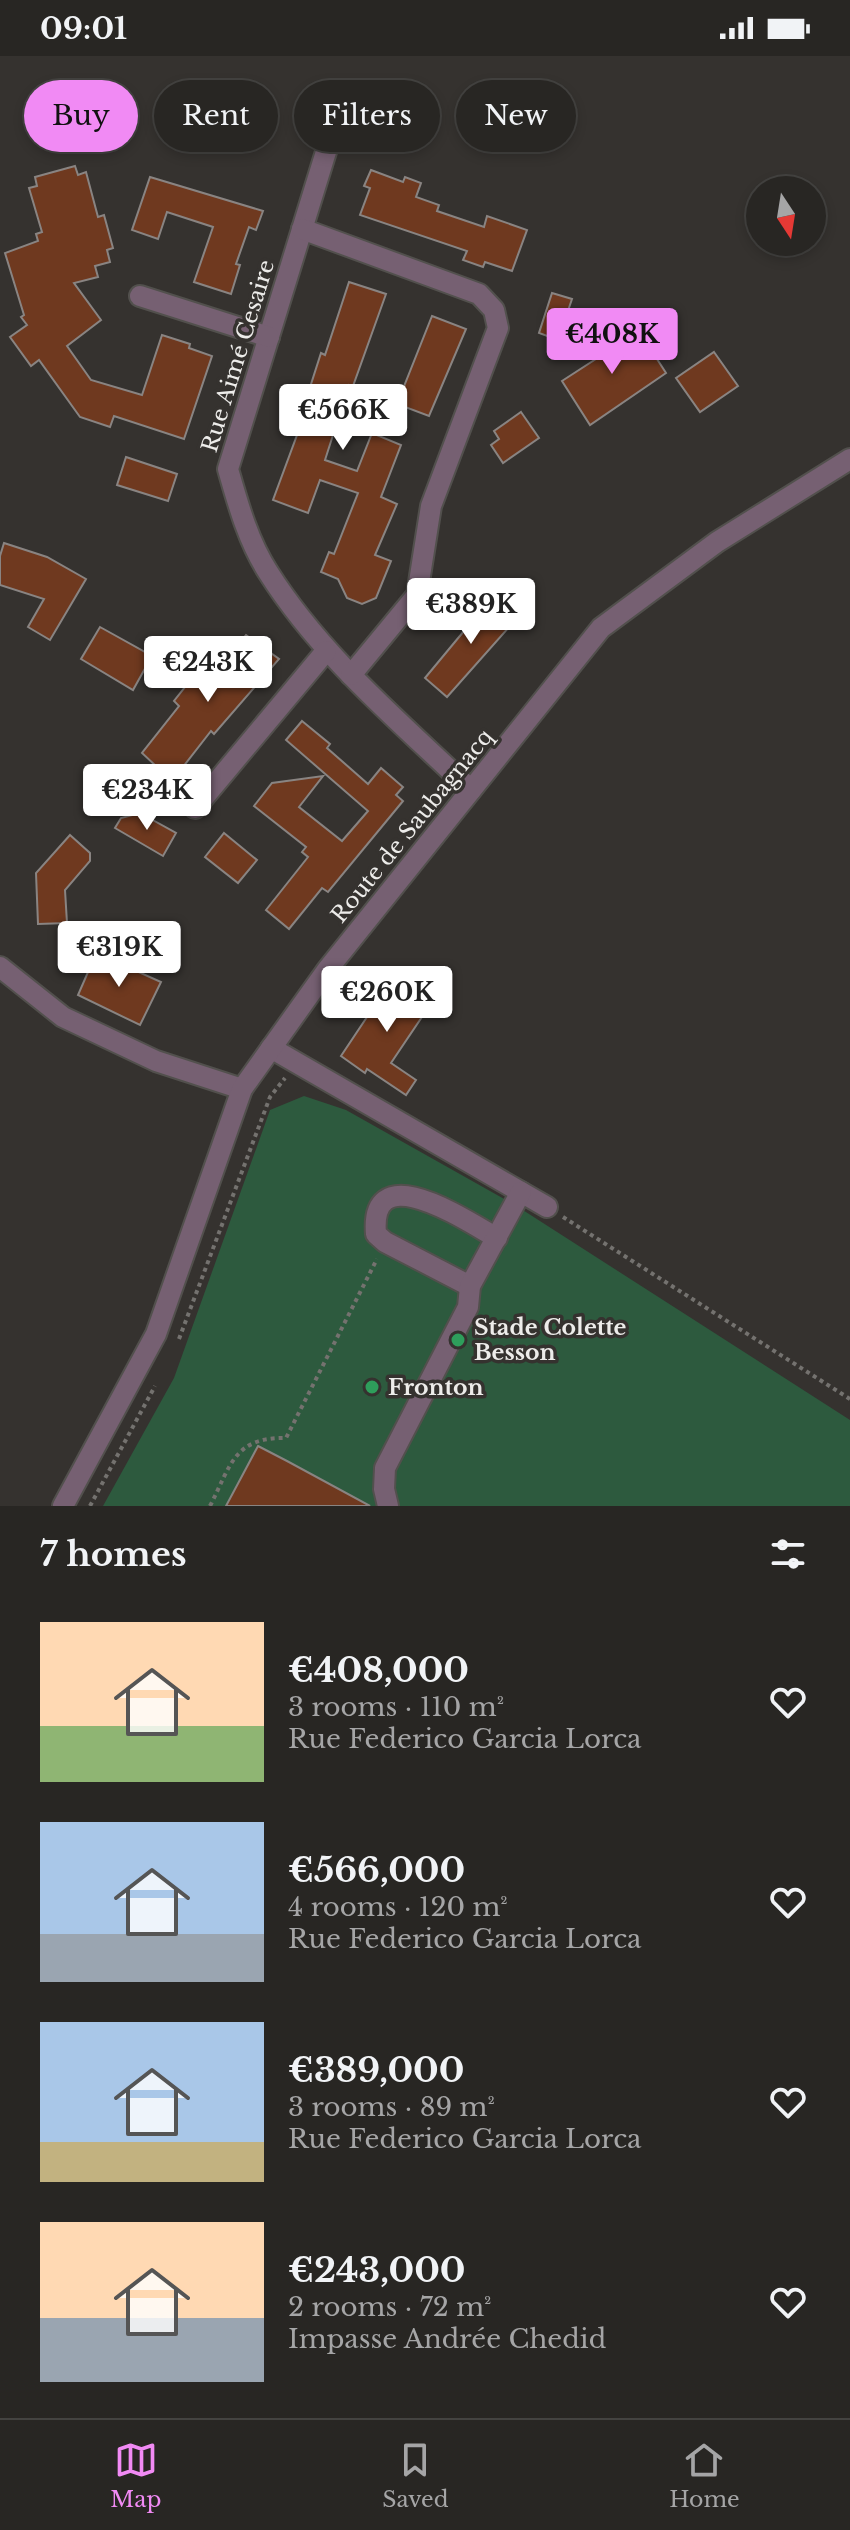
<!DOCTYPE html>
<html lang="en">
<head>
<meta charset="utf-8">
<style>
  :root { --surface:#282623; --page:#302e2b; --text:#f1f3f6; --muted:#a5a5a6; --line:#444341; --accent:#f18af4 }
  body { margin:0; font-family:"Libre Baskerville",serif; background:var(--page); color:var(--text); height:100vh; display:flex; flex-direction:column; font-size:30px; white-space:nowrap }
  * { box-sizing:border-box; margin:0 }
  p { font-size:26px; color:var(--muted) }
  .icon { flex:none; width:44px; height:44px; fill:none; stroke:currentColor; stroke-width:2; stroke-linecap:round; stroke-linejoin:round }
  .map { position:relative; height:1450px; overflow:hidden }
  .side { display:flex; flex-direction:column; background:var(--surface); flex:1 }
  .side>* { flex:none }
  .banner { position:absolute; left:24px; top:24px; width:802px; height:72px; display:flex; gap:16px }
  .needle { width:52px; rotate:168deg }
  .tools { position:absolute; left:746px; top:120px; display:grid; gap:16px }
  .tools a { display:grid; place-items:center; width:80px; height:80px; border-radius:50%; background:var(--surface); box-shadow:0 4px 12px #0003,0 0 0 2px var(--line); font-size:40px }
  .price { position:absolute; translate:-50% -68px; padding:0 18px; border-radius:8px; background:#fff; color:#222; font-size:26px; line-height:52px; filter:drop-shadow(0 2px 4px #0008) }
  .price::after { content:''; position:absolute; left:50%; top:48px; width:24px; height:18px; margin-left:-12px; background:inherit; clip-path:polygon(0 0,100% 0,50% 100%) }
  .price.selected { background:var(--accent); color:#111 }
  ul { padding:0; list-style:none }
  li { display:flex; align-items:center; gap:24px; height:200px; padding:0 40px }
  li span { display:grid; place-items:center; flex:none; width:224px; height:160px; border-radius:0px; color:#555 }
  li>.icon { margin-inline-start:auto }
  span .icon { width:96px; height:96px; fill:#fffc; stroke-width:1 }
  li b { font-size:34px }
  h2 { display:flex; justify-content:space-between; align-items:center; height:96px; padding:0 40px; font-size:34px }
  .pill { padding:0 28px; border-radius:36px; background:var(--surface); box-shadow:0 4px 12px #0003,0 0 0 2px var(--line); font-size:28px; line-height:72px }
  .pill.selected { background:var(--accent); color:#111 }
  .status { display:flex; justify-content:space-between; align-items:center; height:56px; padding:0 40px; background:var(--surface); direction:ltr }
  .status svg { height:22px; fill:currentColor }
  .tab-bar { display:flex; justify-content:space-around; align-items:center; height:112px; border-top:2px solid var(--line); background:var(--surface); font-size:22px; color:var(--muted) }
  .tab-bar a { display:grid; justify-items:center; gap:4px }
  .tab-bar .selected { color:var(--accent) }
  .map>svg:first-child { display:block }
</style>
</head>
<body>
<div class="status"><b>09:01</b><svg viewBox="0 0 49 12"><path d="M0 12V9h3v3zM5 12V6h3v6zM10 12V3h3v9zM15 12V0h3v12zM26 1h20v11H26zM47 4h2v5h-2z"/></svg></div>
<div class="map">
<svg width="850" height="1450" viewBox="0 0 850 1450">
  <rect width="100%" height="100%" fill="#35322f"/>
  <polygon fill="#2d5a3e" points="304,1040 346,1054 515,1149 850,1364 850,1450 103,1450 174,1322 270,1054"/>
  <g fill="#6f391f" stroke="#898482" stroke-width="2">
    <polygon points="75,110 78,119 86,116 98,161 104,159 113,192 107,194 110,206 95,210 98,221 74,227 101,264 67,290 91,324 142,339 162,279 190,288 189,292 212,300 184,383 114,360 110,371 80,361 39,304 31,310 10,281 27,269 21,261 24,259 5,197 38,185 36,178 42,176 29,132 37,130 35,121"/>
    <polygon points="371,114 403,126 405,121 421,127 416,141 439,149 437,155 484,171 487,160 527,174 512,215 485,206 483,211 463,204 467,195 360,159 370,132 364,130"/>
    <polygon points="150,121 263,155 256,174 249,171 236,208 240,209 231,238 194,226 213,171 167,156 158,183 132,174"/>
    <polygon points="349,226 386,238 353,330 349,329 325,404 357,415 372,377 401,389 381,441 397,448 375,499 391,505 376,542 362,548 347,542 338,523 321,516 329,496 334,498 358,437 320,424 308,457 273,444 297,379 283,374 292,346 304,350 321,297 325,299"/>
    <polygon points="552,237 572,243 558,284 539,277"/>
    <polygon points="432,260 466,273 429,360 397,348"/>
    <polygon points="610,273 626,296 644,283 666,317 590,369 562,325 602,299 581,292"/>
    <polygon points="714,296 738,330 700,356 676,322"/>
    <polygon points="521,356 539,382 503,407 491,389 499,383 494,375"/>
    <polygon points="126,401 177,418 168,445 117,429"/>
    <polygon points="4,487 47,501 86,523 50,584 28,571 44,543 0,529 0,500"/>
    <polygon points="493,540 517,562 447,641 425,622"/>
    <polygon points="100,571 152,600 133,634 81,603"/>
    <polygon points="246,579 279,603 214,678 211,675 172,725 142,697 179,650 174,645 197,616 200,619 219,594 228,601"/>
    <polygon points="302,665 330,688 327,692 368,728 381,712 403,731 396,739 403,745 328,836 322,832 289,873 266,854 308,801 302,796 306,791 254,750 272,727 323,720 299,751 342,785 368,755 286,684"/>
    <polygon points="140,757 176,777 163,800 115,772 121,762"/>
    <polygon points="224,777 257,804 238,827 205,801"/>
    <polygon points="70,779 90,797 90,805 65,834 67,867 38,868 36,817"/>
    <polygon points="95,900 103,900 161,926 140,969 78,939"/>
    <polygon points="397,916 416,930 409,940 428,952 391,1007 416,1024 406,1039 367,1013 365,1017 341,1000"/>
    <polygon points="258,1390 287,1405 370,1450 226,1450"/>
  </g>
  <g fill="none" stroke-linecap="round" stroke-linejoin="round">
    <g stroke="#52504d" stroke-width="24">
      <g id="minor">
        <path d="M 329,86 L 228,413 C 238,448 248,485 268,516 C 321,600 399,665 471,734"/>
        <polyline points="302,173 479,238 494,254 498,272 431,450 417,539 351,619"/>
        <polyline points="140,240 269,281"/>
        <polyline points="195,752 326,595"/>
        <polyline points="0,911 63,961 156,1005 242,1033"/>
        <polyline points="271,992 547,1151"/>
        <path d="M 470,1230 L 385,1186 L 376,1178 C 369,1098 468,1166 497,1182"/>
        <polyline points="63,1450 156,1278 242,1033 327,914 601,572 717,486 850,403"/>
        <polyline points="388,1450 384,1433 385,1412 468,1251 470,1230 521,1136"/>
      </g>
    </g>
    <g stroke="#74726f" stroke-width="4" stroke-dasharray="4 4" stroke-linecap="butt">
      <polyline points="563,1161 850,1343"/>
      <polyline points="179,1283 270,1041 285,1022"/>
      <polyline points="90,1450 155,1330"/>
      <path d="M 210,1450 C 231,1409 234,1381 286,1382 L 377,1203"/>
    </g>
    <use href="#minor" stroke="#766072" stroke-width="20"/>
  </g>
  <g fill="#2e9e5b" stroke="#35322f" stroke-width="3">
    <circle cx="458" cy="1284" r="8"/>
    <circle cx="372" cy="1331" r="8"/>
  </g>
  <g text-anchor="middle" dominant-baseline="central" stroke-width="7" stroke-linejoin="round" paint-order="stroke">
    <g font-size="22" fill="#edecea" stroke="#35322f">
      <text transform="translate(238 300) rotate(-73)">Rue Aimé Cesaire</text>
      <text transform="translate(412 770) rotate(-51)">Route de Saubagnacq</text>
    </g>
    <g font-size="22" font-weight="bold" fill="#edecea" stroke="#35322f" text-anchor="start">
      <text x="474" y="1271">Stade Colette<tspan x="474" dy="25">Besson</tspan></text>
      <text x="388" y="1331">Fronton</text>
    </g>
  </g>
</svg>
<div class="tools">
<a><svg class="needle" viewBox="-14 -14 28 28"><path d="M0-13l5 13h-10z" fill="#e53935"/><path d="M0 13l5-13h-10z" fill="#a5a5a6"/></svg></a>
</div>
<b class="price selected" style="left:612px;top:320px">€408K</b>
<b class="price" style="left:343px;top:396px">€566K</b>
<b class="price" style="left:471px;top:590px">€389K</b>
<b class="price" style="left:208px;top:648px">€243K</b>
<b class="price" style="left:147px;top:776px">€234K</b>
<b class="price" style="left:119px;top:933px">€319K</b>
<b class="price" style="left:387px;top:978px">€260K</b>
<div class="banner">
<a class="pill selected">Buy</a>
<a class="pill">Rent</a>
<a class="pill">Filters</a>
<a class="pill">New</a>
</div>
</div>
<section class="side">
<h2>7 homes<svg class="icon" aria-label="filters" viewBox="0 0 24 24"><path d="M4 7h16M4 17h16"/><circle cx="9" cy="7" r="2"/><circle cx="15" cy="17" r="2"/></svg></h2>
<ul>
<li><span style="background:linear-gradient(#ffd9b3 65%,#8fb573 0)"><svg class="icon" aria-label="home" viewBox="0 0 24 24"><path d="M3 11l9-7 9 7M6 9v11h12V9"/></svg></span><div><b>€408,000</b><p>3 rooms · 110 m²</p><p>Rue Federico Garcia Lorca</p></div><svg class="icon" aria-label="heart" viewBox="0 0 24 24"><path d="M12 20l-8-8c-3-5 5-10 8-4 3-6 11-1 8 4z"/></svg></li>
<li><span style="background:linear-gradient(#a9c7e8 70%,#9aa5b1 0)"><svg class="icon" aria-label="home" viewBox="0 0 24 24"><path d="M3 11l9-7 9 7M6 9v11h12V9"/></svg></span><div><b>€566,000</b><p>4 rooms · 120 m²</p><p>Rue Federico Garcia Lorca</p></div><svg class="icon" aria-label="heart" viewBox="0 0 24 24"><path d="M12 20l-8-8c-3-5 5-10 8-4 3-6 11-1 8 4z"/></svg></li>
<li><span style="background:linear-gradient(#a9c7e8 75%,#c2b280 0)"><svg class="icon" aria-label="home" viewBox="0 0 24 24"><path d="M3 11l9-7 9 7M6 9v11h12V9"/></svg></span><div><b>€389,000</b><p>3 rooms · 89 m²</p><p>Rue Federico Garcia Lorca</p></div><svg class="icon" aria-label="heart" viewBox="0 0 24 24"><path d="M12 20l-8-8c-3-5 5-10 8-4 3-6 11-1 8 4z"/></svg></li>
<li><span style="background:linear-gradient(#ffd9b3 60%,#9aa5b1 0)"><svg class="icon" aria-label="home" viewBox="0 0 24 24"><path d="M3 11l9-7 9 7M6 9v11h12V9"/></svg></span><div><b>€243,000</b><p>2 rooms · 72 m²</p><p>Impasse Andrée Chedid</p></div><svg class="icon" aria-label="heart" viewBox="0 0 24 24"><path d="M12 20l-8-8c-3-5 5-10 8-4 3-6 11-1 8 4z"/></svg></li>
</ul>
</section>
<nav class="tab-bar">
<a class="selected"><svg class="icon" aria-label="map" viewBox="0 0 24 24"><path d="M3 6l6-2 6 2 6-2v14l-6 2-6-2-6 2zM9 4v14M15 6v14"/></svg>Map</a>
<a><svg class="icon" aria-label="saved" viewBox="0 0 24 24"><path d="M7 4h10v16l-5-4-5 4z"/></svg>Saved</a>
<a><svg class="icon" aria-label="home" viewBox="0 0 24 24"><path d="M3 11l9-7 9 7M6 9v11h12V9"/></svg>Home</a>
</nav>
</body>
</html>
